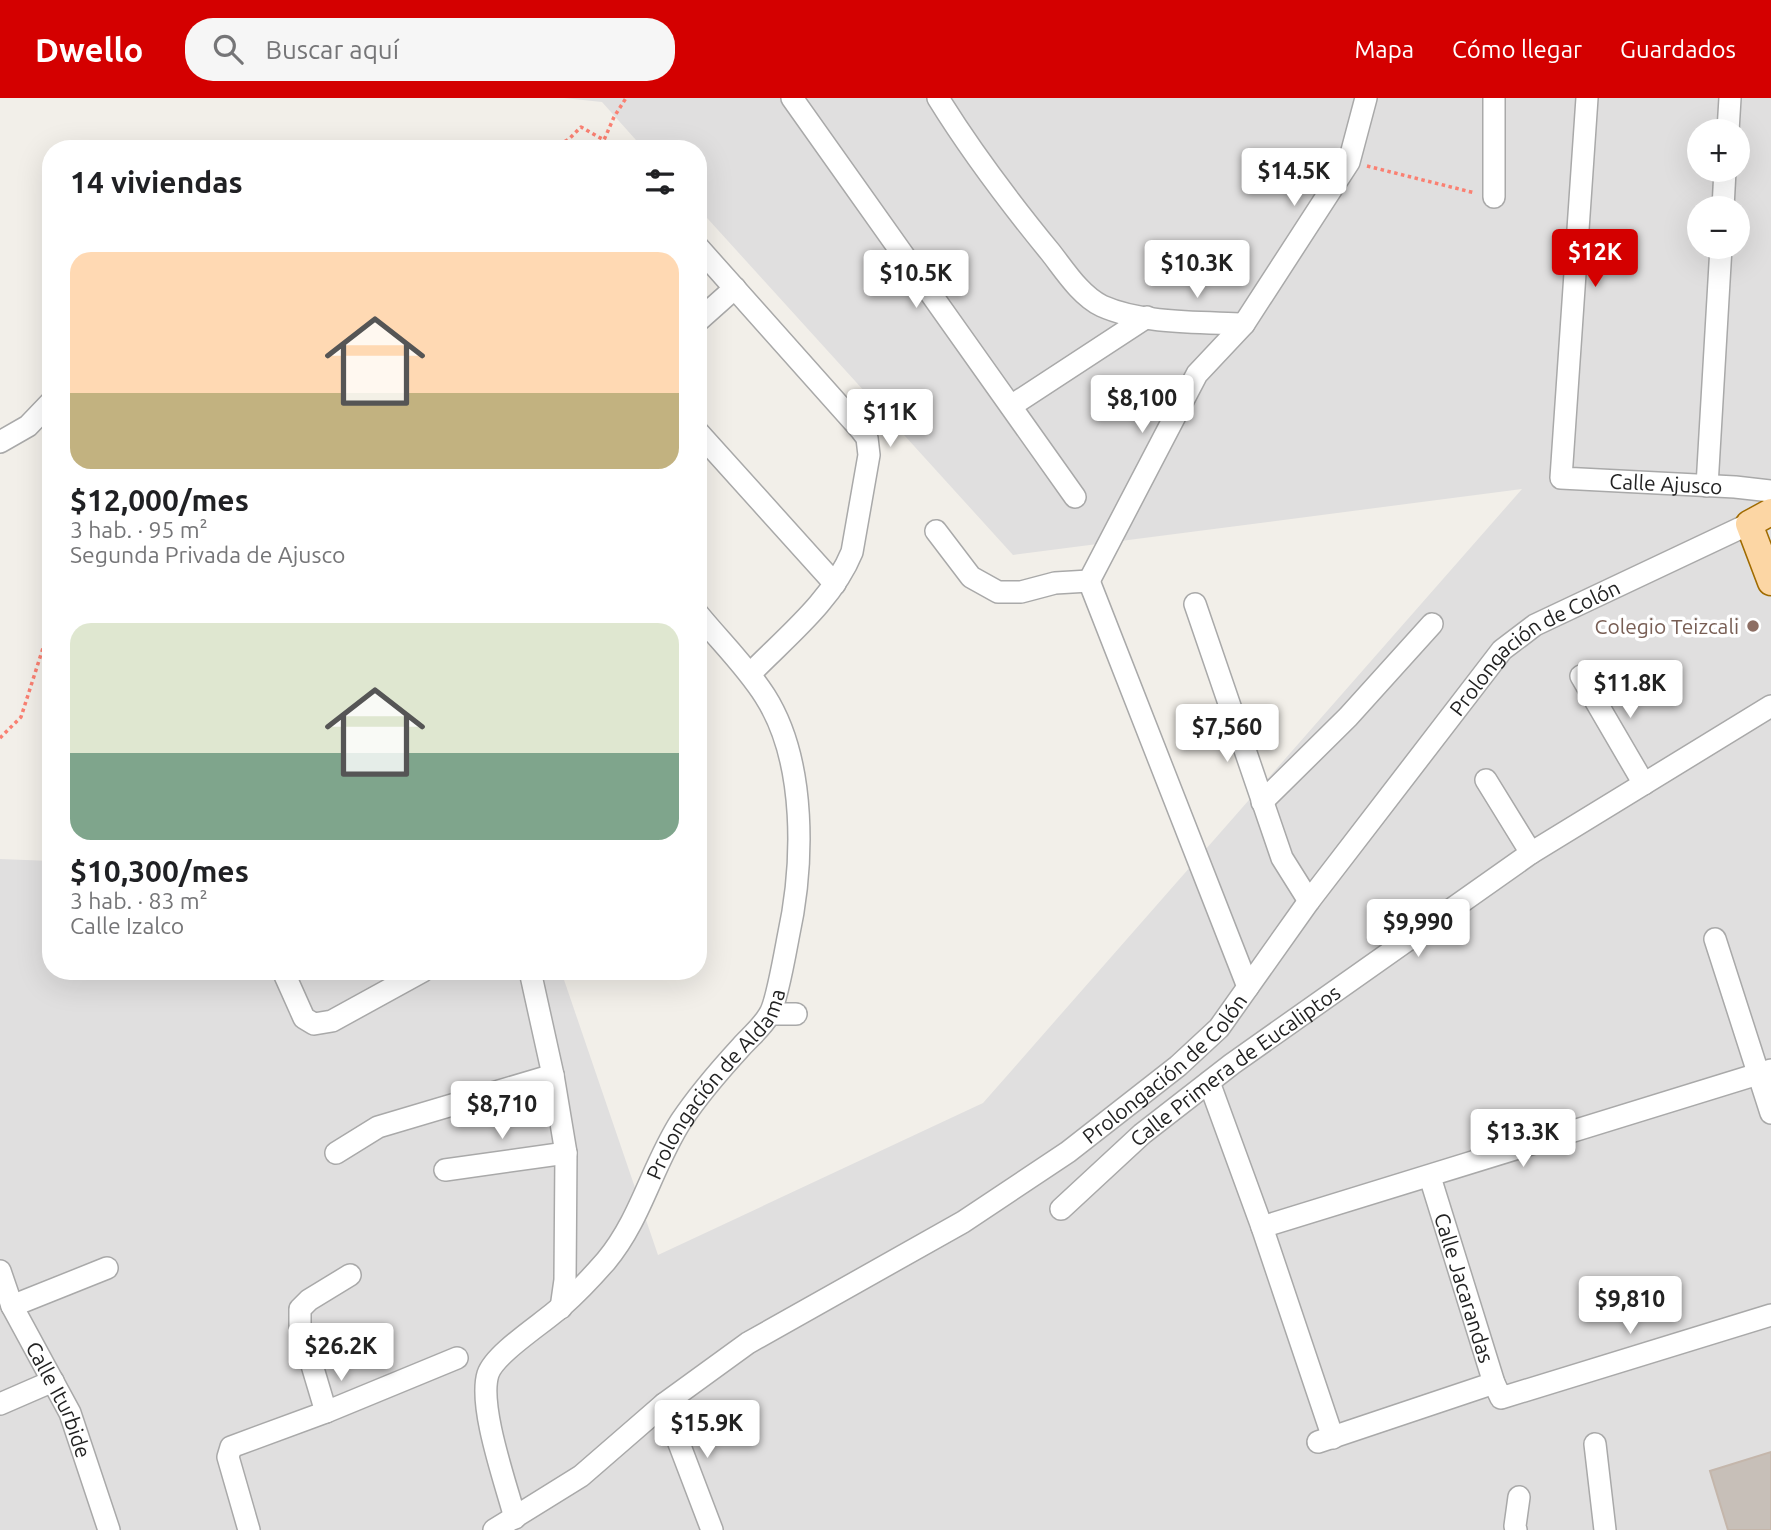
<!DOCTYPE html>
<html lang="es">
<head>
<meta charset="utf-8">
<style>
  :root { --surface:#fff; --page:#f6f6f6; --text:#202124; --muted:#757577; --accent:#d40000 }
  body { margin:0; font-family:Ubuntu,sans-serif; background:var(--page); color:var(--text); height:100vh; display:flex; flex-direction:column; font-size:26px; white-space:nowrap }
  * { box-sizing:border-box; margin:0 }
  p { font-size:23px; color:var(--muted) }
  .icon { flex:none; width:38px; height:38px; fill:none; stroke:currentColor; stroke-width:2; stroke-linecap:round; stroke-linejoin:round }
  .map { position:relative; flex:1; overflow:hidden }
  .panel { position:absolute; left:42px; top:42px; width:665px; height:840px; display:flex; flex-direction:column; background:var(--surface); border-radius:28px; box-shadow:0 7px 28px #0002 }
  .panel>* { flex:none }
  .controls { position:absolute; left:1687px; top:21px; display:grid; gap:14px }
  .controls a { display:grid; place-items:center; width:63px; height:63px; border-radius:50%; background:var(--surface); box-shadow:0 7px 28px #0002; font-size:35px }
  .price { position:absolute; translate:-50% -60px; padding:0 16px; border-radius:7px; background:#fff; color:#222; font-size:23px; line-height:46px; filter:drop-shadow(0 2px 4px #0008) }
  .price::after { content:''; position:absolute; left:50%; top:42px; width:21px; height:16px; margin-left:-10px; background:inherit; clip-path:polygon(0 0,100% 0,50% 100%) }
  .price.current { background:var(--accent); color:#fff }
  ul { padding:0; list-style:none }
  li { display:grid; align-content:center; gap:14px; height:371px; padding:0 28px }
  li span { display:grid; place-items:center; height:217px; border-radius:21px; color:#555 }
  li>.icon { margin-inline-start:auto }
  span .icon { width:126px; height:126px; fill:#fffc; stroke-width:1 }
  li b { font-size:30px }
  h2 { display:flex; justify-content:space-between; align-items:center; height:84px; padding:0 28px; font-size:30px }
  header { display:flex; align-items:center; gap:42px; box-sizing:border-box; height:98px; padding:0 35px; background:var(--accent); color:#fff }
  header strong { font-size:33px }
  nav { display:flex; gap:38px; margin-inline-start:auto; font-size:24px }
  .search { width:490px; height:63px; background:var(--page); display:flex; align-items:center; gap:18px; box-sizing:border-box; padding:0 24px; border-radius:28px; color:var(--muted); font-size:26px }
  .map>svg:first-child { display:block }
</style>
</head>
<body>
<header>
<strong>Dwello</strong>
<div class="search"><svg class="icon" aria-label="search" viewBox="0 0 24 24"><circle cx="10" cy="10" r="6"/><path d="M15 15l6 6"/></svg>Buscar aquí</div>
<nav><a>Mapa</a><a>Cómo llegar</a><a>Guardados</a></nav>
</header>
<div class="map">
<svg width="1771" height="1432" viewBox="0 0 1771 1432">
  <rect width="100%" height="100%" fill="#f2efe9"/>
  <path fill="#e0dfdf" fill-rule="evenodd" d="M 564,0 L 1771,0 L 1771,1432 L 0,1432 L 0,761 L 51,763 L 51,873 L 561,873 L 658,1157 L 983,1005 L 1522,391 L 1013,457 L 698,110 L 698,51 L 644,51 L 602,4 ZM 1699,33 L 1738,33 L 1738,72 L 1699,72 ZM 1699,110 L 1738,110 L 1738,149 L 1699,149 Z"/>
  <polygon fill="#c7bfb8" stroke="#c4b6ab" stroke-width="2" points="1771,1354 1771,1432 1728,1432 1710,1373"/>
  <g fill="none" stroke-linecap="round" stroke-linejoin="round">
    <g stroke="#a9a9a9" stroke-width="24">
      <g id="minor">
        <polyline points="792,0 1075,399"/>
        <path d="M 938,0 C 972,55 1010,105 1051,155 C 1065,173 1081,198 1102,208 C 1142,226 1201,224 1244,226"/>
        <polyline points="1494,0 1494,99"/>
        <path id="s1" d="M 1587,0 L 1561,380 L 1735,389 L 1771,393"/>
        <polyline points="1728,33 1730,0"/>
        <polyline points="1723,110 1725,72"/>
        <path d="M 698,149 L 861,332 L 867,340 L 869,357 L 852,454 C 832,503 786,539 750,576"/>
        <polyline points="698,223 735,190"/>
        <polyline points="1011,308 1147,219"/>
        <polyline points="698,334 835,486"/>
        <polyline points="0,344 28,328 51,304"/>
        <polyline points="1707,388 1721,149"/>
        <polyline points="936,433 971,479 998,494 1021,494 1055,485 1089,483"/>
        <polyline points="1089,483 1197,276 1244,226 1349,64 1366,0"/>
        <polyline points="1089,483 1248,889"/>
        <polyline points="1195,506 1282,760 1309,803"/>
        <polyline points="1581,578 1644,686"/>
        <polyline points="1486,682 1531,755"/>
        <polyline points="1262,704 1348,619 1432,526"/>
        <polyline points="1715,841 1771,1015"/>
        <polyline points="283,873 304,920 314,926 332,923 423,873"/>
        <polyline points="530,873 553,977 566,1055 565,1182 561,1210"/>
        <polyline points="771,916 796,916"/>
        <polyline points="1209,984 1262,1129 1333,1340"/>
        <polyline points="336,1055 378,1029 553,977"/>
        <polyline points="445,1072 566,1055"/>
        <path id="s2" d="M 1430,1079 L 1494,1285 L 1501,1300 L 1771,1217"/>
        <path id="s3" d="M 1061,1111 L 1142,1036 L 1232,966 L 1531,755 L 1771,608"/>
        <polyline points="1262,1129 1771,972"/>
        <path id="s4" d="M 0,1173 L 12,1208 L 70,1315 L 109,1432"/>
        <polyline points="350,1177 309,1202 300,1211 300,1227 326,1314 457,1260"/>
        <polyline points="12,1208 107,1170"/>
        <polyline points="0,1306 53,1283"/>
        <polyline points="664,1306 712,1432"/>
        <polyline points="1318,1344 1494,1285"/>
        <polyline points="1595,1346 1605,1432"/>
        <path id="s5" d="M 515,1420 C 506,1386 478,1308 488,1276 C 495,1255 545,1224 562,1208 C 578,1194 592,1179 606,1163 C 641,1121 652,1068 681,1023 C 699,996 719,973 741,949 C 750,939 762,929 769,917 C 776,907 785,856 788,840 C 804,767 807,664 765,598 C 746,568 720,543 698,516"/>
        <polyline points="249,1432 228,1359 231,1349 326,1314"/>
        <path id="s6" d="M 494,1432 L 581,1378 L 664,1306 L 748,1245 L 963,1124 L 1068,1054 L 1178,968 L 1219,930 L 1309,803 L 1502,552 L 1535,527 L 1749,426"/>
        <polyline points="1516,1432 1515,1428 1519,1399"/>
      </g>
    </g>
    <g stroke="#a06b00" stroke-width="29">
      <polyline id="major" points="1771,414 1749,426 1771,484"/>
    </g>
    <g stroke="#fa8072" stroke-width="3.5" stroke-dasharray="3.5 3.5" stroke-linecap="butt">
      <polyline points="604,42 611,51"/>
      <polyline points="553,51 569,41 581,29 604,42 614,19 626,0"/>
      <polyline points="1367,68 1475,95"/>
      <polyline points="0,640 21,619 51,525"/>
    </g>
    <use href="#minor" stroke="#fff" stroke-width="21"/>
    <use href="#major" stroke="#fcd6a4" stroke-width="26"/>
  </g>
  <circle fill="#8d6e63" stroke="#fff" stroke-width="2.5" cx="1753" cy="528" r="7"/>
  <g text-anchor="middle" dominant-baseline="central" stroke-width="7" stroke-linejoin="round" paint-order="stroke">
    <g font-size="21" fill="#222" stroke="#fff">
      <text stroke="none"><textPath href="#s1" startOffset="486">Calle Ajusco</textPath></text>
      <text stroke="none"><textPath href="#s6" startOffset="1384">Prolongación de Colón</textPath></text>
      <text stroke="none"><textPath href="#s6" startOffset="817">Prolongación de Colón</textPath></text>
      <text stroke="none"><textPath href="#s3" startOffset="226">Calle Primera de Eucaliptos</textPath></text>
      <text stroke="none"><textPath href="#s5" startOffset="522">Prolongación de Aldama</textPath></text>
      <text stroke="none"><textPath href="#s2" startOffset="116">Calle Jacarandas</textPath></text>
      <text stroke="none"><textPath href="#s4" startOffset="142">Calle Iturbide</textPath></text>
    </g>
    <g font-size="21" fill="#785e54" stroke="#fff" text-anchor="end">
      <text x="1739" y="528">Colegio Teizcali</text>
    </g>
  </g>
</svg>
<div class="controls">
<a>+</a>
<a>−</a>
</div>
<b class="price" style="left:1294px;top:110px">$14.5K</b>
<b class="price current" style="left:1595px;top:191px">$12K</b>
<b class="price" style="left:1197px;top:202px">$10.3K</b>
<b class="price" style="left:916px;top:212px">$10.5K</b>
<b class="price" style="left:1142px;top:337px">$8,100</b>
<b class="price" style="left:890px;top:351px">$11K</b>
<b class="price" style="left:1630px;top:622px">$11.8K</b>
<b class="price" style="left:1227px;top:666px">$7,560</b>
<b class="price" style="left:1418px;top:861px">$9,990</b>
<b class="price" style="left:502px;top:1043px">$8,710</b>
<b class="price" style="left:1523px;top:1071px">$13.3K</b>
<b class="price" style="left:1630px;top:1238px">$9,810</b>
<b class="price" style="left:341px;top:1285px">$26.2K</b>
<b class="price" style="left:707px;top:1362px">$15.9K</b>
<section class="panel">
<h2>14 viviendas<svg class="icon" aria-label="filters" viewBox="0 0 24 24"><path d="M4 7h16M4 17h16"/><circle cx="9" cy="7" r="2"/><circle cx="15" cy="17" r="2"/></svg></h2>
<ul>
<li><span style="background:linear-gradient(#ffd9b3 65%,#c2b280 0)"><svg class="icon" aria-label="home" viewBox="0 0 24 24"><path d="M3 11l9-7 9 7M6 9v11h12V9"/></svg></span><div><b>$12,000/mes</b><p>3 hab. · 95 m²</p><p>Segunda Privada de Ajusco</p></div></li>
<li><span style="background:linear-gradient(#dfe7d0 60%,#7fa58c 0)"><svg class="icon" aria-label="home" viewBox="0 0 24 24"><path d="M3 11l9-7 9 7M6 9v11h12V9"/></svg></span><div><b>$10,300/mes</b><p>3 hab. · 83 m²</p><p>Calle Izalco</p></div></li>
</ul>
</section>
</div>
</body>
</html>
